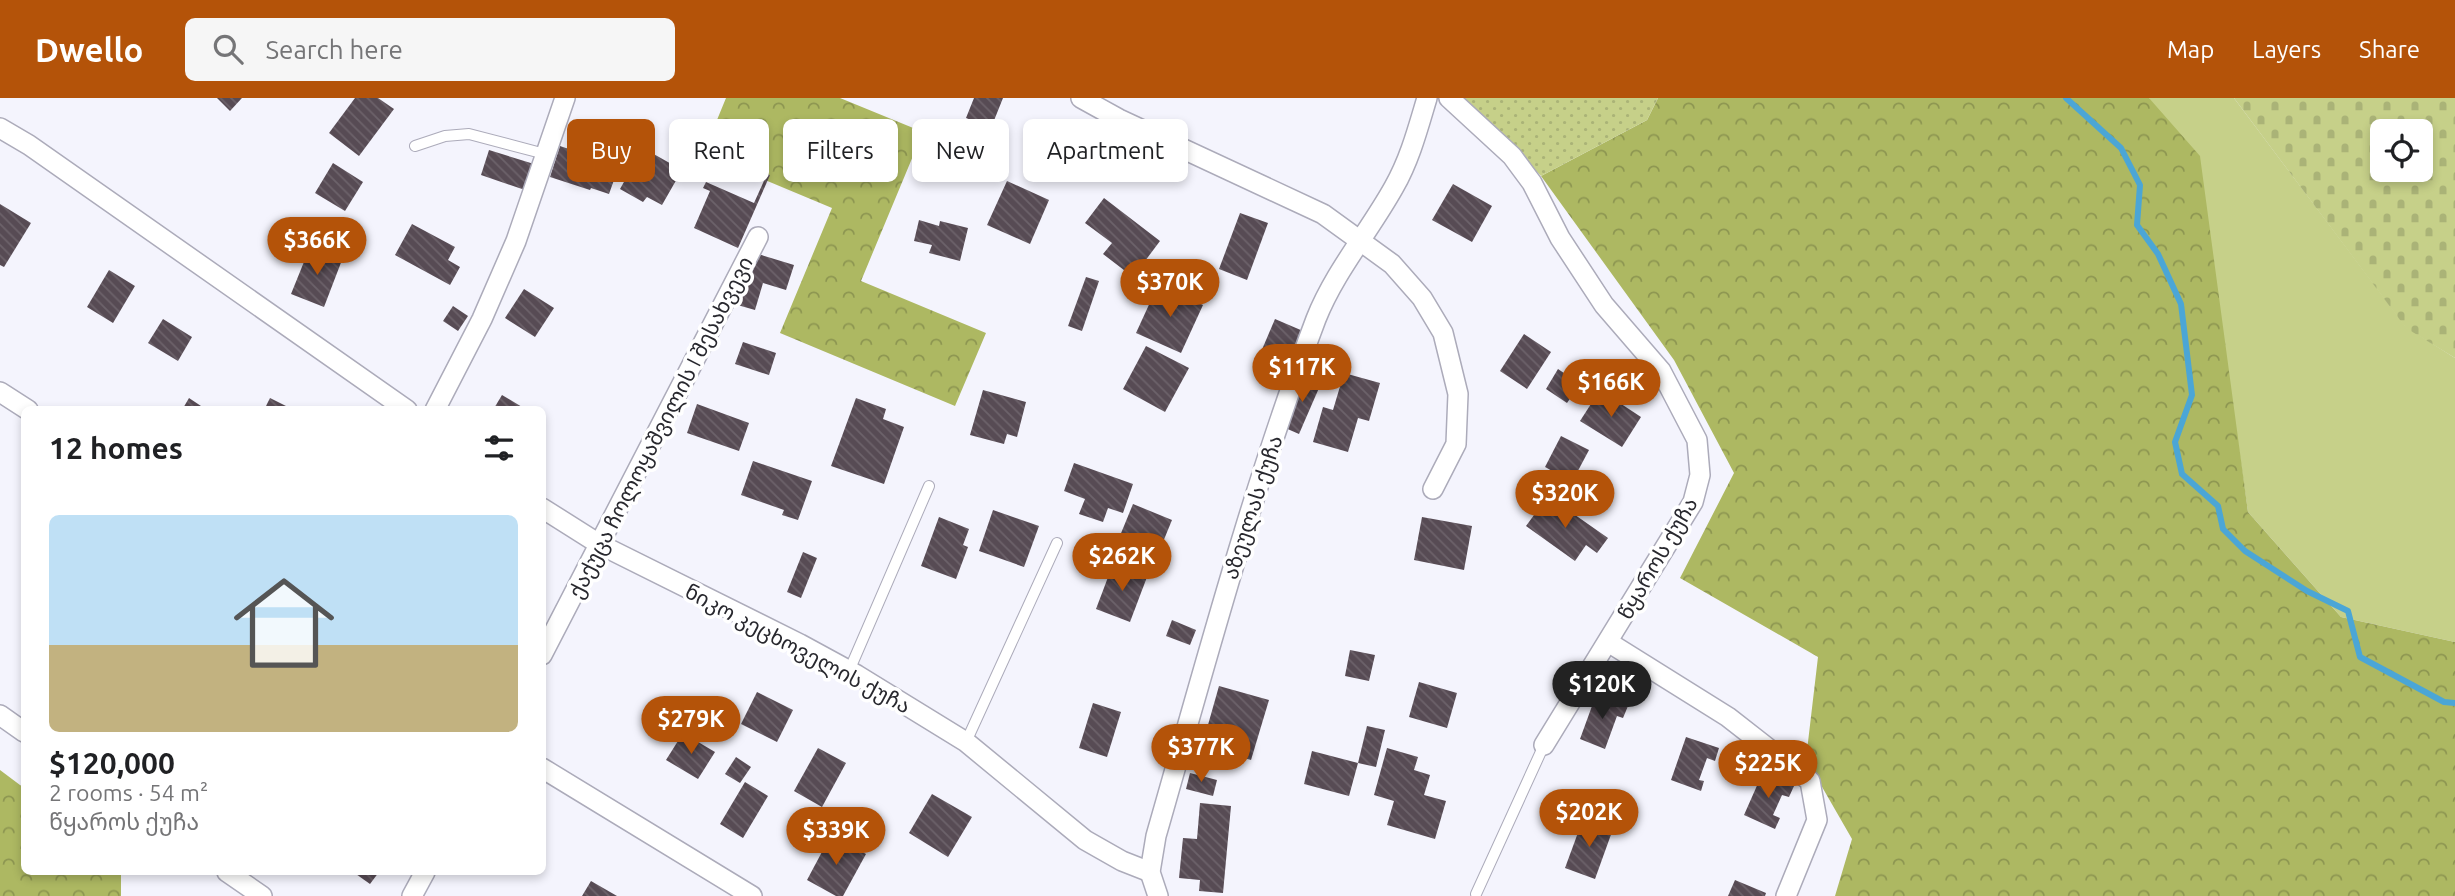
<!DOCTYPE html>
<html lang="en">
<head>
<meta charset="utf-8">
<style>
  :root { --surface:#fff; --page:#f6f6f6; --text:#202124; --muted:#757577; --line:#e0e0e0; --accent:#b45309 }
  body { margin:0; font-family:Ubuntu,"Noto Sans Georgian",sans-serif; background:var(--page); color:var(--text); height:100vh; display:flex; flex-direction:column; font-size:26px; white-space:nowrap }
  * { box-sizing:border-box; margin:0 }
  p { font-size:23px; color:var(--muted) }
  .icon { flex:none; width:38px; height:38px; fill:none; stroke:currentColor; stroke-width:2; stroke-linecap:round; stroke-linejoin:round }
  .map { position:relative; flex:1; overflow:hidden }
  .details { position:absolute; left:21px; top:308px; width:525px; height:469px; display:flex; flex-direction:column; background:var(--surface); border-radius:10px; box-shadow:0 4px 10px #0003 }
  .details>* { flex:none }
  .banner { position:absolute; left:567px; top:21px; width:665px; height:63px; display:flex; gap:14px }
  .tools { position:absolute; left:2370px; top:21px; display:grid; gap:14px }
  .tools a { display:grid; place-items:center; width:63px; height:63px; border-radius:10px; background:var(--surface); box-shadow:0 4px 10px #0003; font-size:35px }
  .price { position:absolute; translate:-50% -60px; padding:0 16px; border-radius:24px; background:var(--accent); color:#fff; font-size:23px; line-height:46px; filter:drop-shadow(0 2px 4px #0008) }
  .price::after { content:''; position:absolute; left:50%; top:42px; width:21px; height:16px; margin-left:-10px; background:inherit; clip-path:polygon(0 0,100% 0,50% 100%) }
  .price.selected { background:#222; color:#fff }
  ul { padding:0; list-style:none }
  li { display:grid; align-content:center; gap:14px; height:371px; padding:0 28px }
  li+li { border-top:2px solid var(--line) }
  li span { display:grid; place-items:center; height:217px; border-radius:10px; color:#555 }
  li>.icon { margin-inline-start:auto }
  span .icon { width:126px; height:126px; fill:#fffc; stroke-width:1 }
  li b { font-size:30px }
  h2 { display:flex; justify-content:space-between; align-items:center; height:84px; padding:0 28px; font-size:30px }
  .chip { padding:0 24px; border-radius:10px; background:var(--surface); box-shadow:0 4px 10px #0003; font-size:24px; line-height:63px }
  .chip.selected { background:var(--accent); color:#fff }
  header { display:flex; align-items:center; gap:42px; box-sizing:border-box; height:98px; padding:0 35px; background:var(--accent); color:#fff }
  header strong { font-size:33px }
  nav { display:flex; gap:38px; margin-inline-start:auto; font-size:24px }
  .search { width:490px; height:63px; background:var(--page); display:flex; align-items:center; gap:18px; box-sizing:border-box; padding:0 24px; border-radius:10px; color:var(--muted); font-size:26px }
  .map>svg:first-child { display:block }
</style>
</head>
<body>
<header>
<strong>Dwello</strong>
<div class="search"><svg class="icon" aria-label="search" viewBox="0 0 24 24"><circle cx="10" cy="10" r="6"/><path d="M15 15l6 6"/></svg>Search here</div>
<nav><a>Map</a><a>Layers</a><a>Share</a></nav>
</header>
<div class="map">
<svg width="2455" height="798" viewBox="0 0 2455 798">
  <defs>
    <pattern id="forest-crowns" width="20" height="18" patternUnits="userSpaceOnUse" patternTransform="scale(1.75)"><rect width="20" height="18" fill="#adb862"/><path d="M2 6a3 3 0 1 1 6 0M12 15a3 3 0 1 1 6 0" fill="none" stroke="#8d9651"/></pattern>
    <pattern id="cemetery-stones" width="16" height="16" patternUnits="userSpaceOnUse" patternTransform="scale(1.75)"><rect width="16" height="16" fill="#c6d089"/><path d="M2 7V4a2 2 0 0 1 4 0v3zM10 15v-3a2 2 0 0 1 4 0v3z" fill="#aab377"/></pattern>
    <pattern id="park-dots" width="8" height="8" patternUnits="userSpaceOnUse" patternTransform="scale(1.75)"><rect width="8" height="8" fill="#c6d089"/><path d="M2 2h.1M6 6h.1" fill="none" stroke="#aab377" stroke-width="1.8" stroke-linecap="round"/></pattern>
    <pattern id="building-back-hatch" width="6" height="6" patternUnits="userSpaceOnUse" patternTransform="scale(1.75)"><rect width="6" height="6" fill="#574b54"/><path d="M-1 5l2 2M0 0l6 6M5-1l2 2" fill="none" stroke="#6c626a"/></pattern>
  </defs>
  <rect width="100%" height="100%" fill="#f4f4fd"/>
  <polygon fill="#c6d089" points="2149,0 2234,0 2406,229 2455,260 2455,544 2341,519 2248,414 2228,276"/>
  <g fill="url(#forest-crowns)">
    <polygon points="726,0 840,0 923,34 861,183 986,235 955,308 780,235 832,110 703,56"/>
    <polygon points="1658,0 2149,0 2200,58 2248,414 2341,519 2455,544 2455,798 1835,798 1852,741 1806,661 1818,559 1680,480 1734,375 1674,262 1541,78 1647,22"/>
    <polygon points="0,672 24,690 24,774 121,774 121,798 0,798"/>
  </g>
  <path fill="url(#cemetery-stones)" fill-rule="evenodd" d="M 2234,0 L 2455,0 L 2455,260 L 2406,230 ZM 2382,33 L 2420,33 L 2420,72 L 2382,72 Z"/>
  <polygon fill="url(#park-dots)" points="1464,0 1658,0 1647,22 1541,78"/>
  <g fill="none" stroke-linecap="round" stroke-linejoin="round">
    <polyline stroke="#4ba6d6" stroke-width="6" points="2066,0 2121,50 2140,87 2137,127 2158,156 2181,206 2192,297 2175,344 2182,376 2218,408 2223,431 2245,453 2307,493 2348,513 2360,559 2444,604 2455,605"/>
  </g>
  <g fill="url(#building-back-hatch)">
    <polygon points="217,0 242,0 230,13"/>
    <polygon points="355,0 378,0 394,11 359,58 329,35"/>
    <polygon points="974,0 1003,0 991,30 966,20"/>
    <polygon points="560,48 619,68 609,96 591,90 590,92 550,79"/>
    <polygon points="981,48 1000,55 991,78 973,71"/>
    <polygon points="643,50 682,72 662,107 647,99 643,104 620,91"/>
    <polygon points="489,52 534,66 525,92 481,77"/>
    <polygon points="333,65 363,84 345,113 315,95"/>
    <polygon points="767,76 770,77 738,150 694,130 710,93 703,90 706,84 754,105"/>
    <polygon points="1007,83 1049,102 1030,146 987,127"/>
    <polygon points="1453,86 1492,108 1472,144 1432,122"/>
    <polygon points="1104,100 1160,143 1133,179 1103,156 1112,145 1085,125"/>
    <polygon points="0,106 31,125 4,169 0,167"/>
    <polygon points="1240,115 1268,125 1247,182 1219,171"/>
    <polygon points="919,122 939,128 940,123 968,130 960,163 929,155 932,147 914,143"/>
    <polygon points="412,126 455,149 448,162 460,169 450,187 395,157"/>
    <polygon points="310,149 342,162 324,209 291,196"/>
    <polygon points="758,156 794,167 786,192 763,185 755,212 734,206 743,179 750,181"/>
    <polygon points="109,172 135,188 113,225 87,209"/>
    <polygon points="1086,179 1099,183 1082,233 1068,228"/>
    <polygon points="1158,187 1203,207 1181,255 1136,235"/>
    <polygon points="524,191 554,210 535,239 505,220"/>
    <polygon points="453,208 468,218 458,233 443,223"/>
    <polygon points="163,221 192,239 178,263 148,245"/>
    <polygon points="1275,221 1303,233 1286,273 1258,261"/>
    <polygon points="1524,236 1551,254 1527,291 1500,273"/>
    <polygon points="743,244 776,255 769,277 735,266"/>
    <polygon points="1146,248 1189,270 1165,314 1123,291"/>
    <polygon points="1558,271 1580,286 1567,305 1546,291"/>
    <polygon points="1344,275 1380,285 1369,323 1358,320 1348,354 1313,344 1323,309 1333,312"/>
    <polygon points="1305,276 1322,283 1299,336 1283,329"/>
    <polygon points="983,292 1026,304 1017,339 1007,336 1004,346 970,337"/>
    <polygon points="1600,292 1641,319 1622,349 1580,323"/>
    <polygon points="502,297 527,312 493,312"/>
    <polygon points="189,300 207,312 182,312"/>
    <polygon points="270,300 294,312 264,312"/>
    <polygon points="856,300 886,311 883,321 904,329 884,386 831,368"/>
    <polygon points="697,306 749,325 739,353 687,335"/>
    <polygon points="1561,338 1589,352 1572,384 1545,369"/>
    <polygon points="753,363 812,383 798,422 782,417 784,412 741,397"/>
    <polygon points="1074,365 1133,386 1123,415 1108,410 1103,424 1079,416 1085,401 1064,393"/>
    <polygon points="1548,398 1608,440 1597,455 1586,447 1575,463 1526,428"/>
    <polygon points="1133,406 1172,422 1156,461 1117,445"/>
    <polygon points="993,412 1039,428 1024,469 979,453"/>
    <polygon points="939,419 969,431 963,447 968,449 956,481 921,468"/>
    <polygon points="1422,419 1472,428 1464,472 1414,462"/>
    <polygon points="803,454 817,460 801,500 787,494"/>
    <polygon points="1113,466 1147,479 1130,524 1096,511"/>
    <polygon points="1172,522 1196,532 1190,547 1166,538"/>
    <polygon points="1350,552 1375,557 1369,583 1345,578"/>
    <polygon points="1419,584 1457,595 1447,630 1409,619"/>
    <polygon points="1219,588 1269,602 1251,662 1202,648"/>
    <polygon points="757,594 793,612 777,644 741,626"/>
    <polygon points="1596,597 1628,608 1623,620 1617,618 1605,651 1580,641"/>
    <polygon points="1093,605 1121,614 1107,659 1079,650"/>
    <polygon points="1367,628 1385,632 1376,669 1358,665"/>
    <polygon points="683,635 715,654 698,681 666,662"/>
    <polygon points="1686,639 1719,650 1715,663 1707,660 1699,682 1704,683 1701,693 1671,682"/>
    <polygon points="818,650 846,665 822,709 794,693"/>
    <polygon points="1387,650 1418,659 1414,672 1430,677 1424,697 1446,703 1435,741 1387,727 1394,703 1374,697"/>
    <polygon points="1312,653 1358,665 1349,698 1304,686"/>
    <polygon points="736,659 751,669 740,685 725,676"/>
    <polygon points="1763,674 1794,688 1789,699 1782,697 1773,717 1780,720 1775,731 1744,717"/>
    <polygon points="1190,675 1217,682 1213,698 1186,691"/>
    <polygon points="745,684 768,698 743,740 720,726"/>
    <polygon points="932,696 972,719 948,759 909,735"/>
    <polygon points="1200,705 1231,708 1223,795 1199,793 1200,782 1179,780 1183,740 1197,741"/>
    <polygon points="1583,721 1613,731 1595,781 1565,770"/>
    <polygon points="831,737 866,756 843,798 836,798 807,782"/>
    <polygon points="353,774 379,774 370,786"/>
    <polygon points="1735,782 1766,795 1765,798 1728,798"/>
    <polygon points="591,783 617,798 582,798"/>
  </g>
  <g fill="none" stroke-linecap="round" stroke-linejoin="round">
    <g stroke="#acabba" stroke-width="12">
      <g id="service">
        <polyline points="415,48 445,38 469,36 545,56"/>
        <polyline points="849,573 929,388"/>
        <polyline points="966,644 1057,445"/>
        <polyline points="1476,796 1544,647"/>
      </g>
    </g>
    <g stroke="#acabba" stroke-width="22">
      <g id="minor">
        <polyline points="1081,0 1119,21 1323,116 1392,166 1422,200 1443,235 1458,296 1456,346 1433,391"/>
        <polyline points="1449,0 1512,58 1532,85 1560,140 1604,207 1661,273 1697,342 1700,377 1693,404 1544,647"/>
        <polyline points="0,30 29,47 407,312"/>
        <polyline points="0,294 28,312"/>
        <polyline points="435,312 482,221 516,143 565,0"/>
        <polyline points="542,410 599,446 800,546 857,577 966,644 1085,742 1122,763 1150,774"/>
        <polyline points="1608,544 1728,619 1810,683 1817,722 1786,798"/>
        <polyline points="542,557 758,139"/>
        <polyline points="0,617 24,634"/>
        <polyline points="542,670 752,798"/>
        <polyline points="227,774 262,798"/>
        <polyline points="412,798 425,774"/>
        <path d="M 1158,798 L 1150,774 L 1156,738 C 1206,564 1252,390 1316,221 C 1335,173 1369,134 1394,89 C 1410,61 1418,30 1427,0"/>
      </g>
    </g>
    <use href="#service" stroke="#fff" stroke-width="10"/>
    <use href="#minor" stroke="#fff" stroke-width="19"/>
  </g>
  <g text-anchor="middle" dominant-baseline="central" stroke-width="7" stroke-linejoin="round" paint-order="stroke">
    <g font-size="21" fill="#28282e" stroke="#fff">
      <text transform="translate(660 329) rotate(-63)">ქაქუცა ჩოლოყაშვილის I შესახვევი</text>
      <text transform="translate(1252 409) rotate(-72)">აზეულას ქუჩა</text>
      <text transform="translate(1657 460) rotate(-60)">წყაროს ქუჩა</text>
      <text transform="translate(798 550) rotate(28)">ნიკო კეცხოველის ქუჩა</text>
    </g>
  </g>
</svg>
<div class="tools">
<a><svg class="icon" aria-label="locate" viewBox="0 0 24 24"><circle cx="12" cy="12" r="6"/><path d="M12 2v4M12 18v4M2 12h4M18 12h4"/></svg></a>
</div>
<b class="price" style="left:317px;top:179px">$366K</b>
<b class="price" style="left:1170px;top:221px">$370K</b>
<b class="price" style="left:1302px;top:306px">$117K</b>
<b class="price" style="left:1611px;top:321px">$166K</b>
<b class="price" style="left:1565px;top:432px">$320K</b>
<b class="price" style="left:1122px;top:495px">$262K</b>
<b class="price selected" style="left:1602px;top:623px">$120K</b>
<b class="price" style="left:691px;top:658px">$279K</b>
<b class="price" style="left:1201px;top:686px">$377K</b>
<b class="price" style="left:1768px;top:702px">$225K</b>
<b class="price" style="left:1589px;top:751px">$202K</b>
<b class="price" style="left:836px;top:769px">$339K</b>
<div class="banner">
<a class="chip selected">Buy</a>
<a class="chip">Rent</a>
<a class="chip">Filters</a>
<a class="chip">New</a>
<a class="chip">Apartment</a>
</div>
<section class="details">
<h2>12 homes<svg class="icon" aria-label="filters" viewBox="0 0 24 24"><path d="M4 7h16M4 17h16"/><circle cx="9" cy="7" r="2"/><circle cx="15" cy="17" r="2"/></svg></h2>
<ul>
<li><span style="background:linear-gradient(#bfe0f5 60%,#c2b280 0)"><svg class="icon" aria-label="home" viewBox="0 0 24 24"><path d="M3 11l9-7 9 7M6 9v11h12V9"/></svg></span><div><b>$120,000</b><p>2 rooms · 54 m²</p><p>წყაროს ქუჩა</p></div></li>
</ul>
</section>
</div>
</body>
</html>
